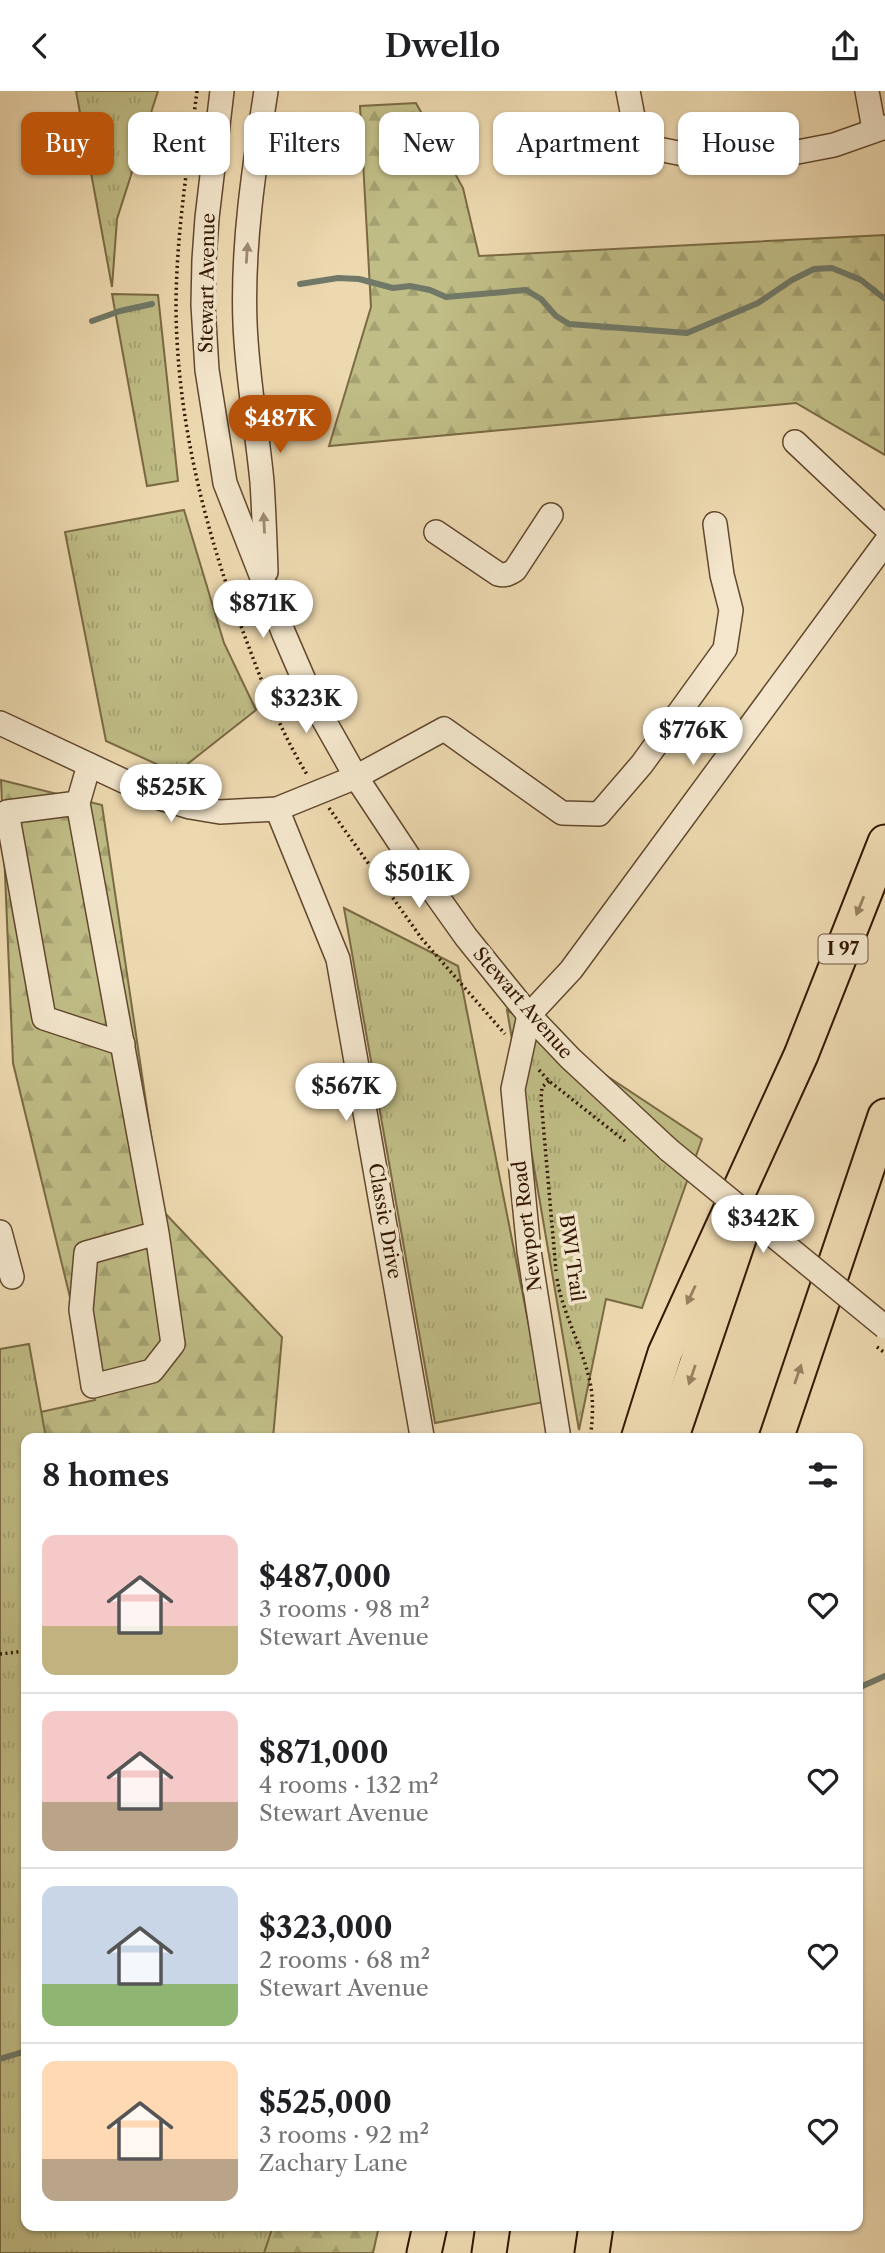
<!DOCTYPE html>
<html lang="en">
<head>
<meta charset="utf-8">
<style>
  :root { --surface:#fff; --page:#f6f6f6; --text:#202124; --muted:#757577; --line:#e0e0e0; --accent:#b45309 }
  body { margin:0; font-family:"Libre Caslon Text",serif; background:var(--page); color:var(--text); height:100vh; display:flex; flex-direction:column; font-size:26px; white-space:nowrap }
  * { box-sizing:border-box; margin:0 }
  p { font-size:23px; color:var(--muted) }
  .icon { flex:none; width:38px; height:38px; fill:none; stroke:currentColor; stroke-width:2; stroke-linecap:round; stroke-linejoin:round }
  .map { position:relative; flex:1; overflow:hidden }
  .details { position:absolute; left:21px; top:1342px; width:842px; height:798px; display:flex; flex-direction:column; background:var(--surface); border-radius:14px; box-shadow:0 2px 5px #0004 }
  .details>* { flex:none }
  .banner { position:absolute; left:21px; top:21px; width:844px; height:63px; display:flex; gap:14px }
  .price { position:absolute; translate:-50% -60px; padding:0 16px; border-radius:24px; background:#fff; color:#222; font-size:23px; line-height:46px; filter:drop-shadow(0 2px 4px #0008) }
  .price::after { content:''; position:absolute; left:50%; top:42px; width:21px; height:16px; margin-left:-10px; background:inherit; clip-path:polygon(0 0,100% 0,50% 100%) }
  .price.on { background:var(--accent); color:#fff }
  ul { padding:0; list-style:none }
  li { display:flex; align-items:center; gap:21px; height:175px; padding:0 21px }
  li+li { border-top:2px solid var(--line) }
  li span { display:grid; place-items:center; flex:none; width:196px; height:140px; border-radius:14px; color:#555 }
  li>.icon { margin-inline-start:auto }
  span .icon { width:84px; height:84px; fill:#fffc; stroke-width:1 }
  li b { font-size:30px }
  h2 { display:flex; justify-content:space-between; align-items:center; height:84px; padding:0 21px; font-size:30px }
  .pill { padding:0 24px; border-radius:14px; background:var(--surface); box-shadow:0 2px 5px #0004; font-size:24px; line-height:63px }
  .pill.on { background:var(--accent); color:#fff }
  header { display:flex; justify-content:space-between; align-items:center; height:91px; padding:0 21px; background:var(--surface); font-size:32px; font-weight:600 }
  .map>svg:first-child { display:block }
</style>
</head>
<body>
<header><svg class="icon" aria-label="back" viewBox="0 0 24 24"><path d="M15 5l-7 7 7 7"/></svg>Dwello<svg class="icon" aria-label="share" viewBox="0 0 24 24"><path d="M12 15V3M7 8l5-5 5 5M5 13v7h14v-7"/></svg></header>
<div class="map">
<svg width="885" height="2162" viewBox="0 0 885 2162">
  <defs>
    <pattern id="forest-firs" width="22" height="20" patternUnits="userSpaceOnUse" patternTransform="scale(1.75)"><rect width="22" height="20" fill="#c0bd86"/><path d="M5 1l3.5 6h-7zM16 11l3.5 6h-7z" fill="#a5a272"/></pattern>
    <pattern id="park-tufts" width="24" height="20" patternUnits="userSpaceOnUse" patternTransform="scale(1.75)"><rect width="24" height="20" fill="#c0bd86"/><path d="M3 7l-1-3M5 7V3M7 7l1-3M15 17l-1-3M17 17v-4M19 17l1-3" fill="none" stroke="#a5a272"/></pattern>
  </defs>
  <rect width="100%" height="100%" fill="#edd9b0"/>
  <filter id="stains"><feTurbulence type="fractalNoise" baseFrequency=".00286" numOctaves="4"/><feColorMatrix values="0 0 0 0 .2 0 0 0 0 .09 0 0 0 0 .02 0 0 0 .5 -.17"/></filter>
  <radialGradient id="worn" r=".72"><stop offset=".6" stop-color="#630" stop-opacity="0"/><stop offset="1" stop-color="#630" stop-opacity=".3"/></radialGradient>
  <g fill="url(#forest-firs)" stroke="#7a6a44" stroke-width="2">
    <polygon points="416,12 463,97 479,165 885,144 885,364 796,312 329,355 371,216 360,15"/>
    <polygon points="1,689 102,714 162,1119 282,1246 273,1347 26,1348 26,2135 379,2135 373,2162 0,2162 0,1330 95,1309 13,972"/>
  </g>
  <g fill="url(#park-tufts)" stroke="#7a6a44" stroke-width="2">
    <polygon points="76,0 158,0 117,128 112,196"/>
    <polygon points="112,203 158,204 178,390 147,395"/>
    <polygon points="184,419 224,552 256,619 176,682 106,650 65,441"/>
    <polygon points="344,817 458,875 544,1311 435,1332"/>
    <polygon points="507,919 702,1048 642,1217 606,1208 579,1339"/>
    <polygon points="29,1253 46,1347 26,1348 26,2135 273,2135 264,2162 0,2162 0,1258"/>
  </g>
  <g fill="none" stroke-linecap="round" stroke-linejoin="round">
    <g stroke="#707968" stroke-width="6">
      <polyline points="300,193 338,187 359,188 393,197 410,195 430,199 446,206 526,199 541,208 556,225 569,233 687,242 758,212 792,189 814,178 832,177 861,189 885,208"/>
      <polyline points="92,230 120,220 152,213"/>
      <polyline points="858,1597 885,1585"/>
      <polyline points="0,1968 26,1960"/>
    </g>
    <g stroke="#62482e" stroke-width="26">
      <g id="minor">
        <polyline points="222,0 207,127 204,169 203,214 207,279 225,392 284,543 313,610 356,686 409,766 466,846 529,924 570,967 669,1059"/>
        <path d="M 266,0 C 254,77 242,155 245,232 C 247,286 257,338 262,391 C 264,421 265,451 266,481"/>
        <polyline points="628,0 636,41 658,58 719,70 756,69 834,54 885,36"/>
        <polyline points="867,0 874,38"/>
        <polyline points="795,351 885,436"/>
        <path d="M 436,441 L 498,483 C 505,485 509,483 515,479 L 551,424"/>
        <polyline points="0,632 160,707 190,716 220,721 277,718 356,686 444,638 562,722 599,723 642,673 725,558 731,519 722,484 715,433"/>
        <polyline points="89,674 78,712 157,1142 173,1253 152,1280 93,1295 81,1219 86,1162 157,1142"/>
        <polyline points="78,712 7,721 44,927 123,953"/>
        <polyline points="277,718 338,868 422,1345"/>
        <polyline points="529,924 571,879 885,452"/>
        <polyline points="529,924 513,998 529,1160 559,1348"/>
        <polyline points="0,1141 12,1186"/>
      </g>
    </g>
    <g stroke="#331702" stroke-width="37">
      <g id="highway">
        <polyline points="638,1348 665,1262 801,964 885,751"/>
        <polyline points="671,1348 742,1139"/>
        <polyline points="776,1348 885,1025"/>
        <polyline points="424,2162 430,2135"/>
        <polyline points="489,2162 493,2135"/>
        <polyline points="592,2162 596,2135"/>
      </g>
    </g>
    <g stroke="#331702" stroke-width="3.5" stroke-dasharray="2 3.5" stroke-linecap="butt">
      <path d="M 197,0 C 188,72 176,144 176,217 C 177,335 208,450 250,559 C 266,602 283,645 308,685"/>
      <polyline points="329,717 422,848 505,943"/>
      <polyline points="539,979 549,990 625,1050"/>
      <polyline points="549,990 542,996 541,1008 556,1180"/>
      <path d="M 557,1188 C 563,1223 581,1253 589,1287 C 594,1306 593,1328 590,1348"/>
      <polyline points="0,1563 26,1560"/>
    </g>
    <use href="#minor" stroke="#f3e6cc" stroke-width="23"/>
    <use href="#highway" stroke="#edd9b0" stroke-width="33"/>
    <g stroke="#62482e" stroke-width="26" stroke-linecap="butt">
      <polyline id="minor-bridge" points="669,1059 885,1236"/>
    </g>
    <polyline stroke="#331702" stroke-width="3.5" stroke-dasharray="2 3.5" stroke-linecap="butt" points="877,1256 885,1262"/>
    <use href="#minor-bridge" stroke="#f3e6cc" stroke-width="23"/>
  </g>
  <defs><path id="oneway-solid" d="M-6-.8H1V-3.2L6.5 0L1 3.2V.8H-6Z" transform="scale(1.75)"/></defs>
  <g fill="#9d8971">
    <use href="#oneway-solid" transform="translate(247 162) rotate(-86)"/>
    <use href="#oneway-solid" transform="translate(264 432) rotate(-93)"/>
  </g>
  <g fill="#998262">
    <use href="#oneway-solid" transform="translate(860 815) rotate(112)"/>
    <use href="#oneway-solid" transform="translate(691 1204) rotate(115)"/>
    <use href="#oneway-solid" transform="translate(798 1283) rotate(-71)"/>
    <use href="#oneway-solid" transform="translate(692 1284) rotate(109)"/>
  </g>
  <g text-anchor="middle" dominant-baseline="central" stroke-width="7" stroke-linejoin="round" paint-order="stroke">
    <rect fill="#f3e6cc" stroke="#6d553f" stroke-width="2" x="818.5" y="843.5" width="49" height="29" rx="5"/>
    <g font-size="18" font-weight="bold" fill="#331702">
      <text x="843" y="858">I 97</text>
    </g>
    <g font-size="19" fill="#331702" stroke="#f3e6cc">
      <text transform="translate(207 192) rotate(-89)">Stewart Avenue</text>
      <text transform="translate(523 912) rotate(49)">Stewart Avenue</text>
      <text transform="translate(385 1130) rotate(80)">Classic Drive</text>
      <text transform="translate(527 1135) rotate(-97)">Newport Road</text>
      <text transform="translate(572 1167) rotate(82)">BWI Trail</text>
    </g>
  </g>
  <rect width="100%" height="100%" filter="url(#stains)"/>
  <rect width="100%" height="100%" fill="url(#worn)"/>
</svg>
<b class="price on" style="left:280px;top:364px">$487K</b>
<b class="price" style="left:263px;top:549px">$871K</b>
<b class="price" style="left:306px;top:644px">$323K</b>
<b class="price" style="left:693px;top:676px">$776K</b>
<b class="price" style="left:171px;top:733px">$525K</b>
<b class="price" style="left:419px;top:819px">$501K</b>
<b class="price" style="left:346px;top:1032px">$567K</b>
<b class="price" style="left:763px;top:1164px">$342K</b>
<div class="banner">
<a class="pill on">Buy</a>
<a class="pill">Rent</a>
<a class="pill">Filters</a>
<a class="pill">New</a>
<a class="pill">Apartment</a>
<a class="pill">House</a>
</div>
<section class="details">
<h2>8 homes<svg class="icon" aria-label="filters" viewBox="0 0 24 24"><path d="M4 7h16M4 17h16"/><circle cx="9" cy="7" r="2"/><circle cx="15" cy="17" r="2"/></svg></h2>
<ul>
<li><span style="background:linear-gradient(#f6c9c9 65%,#c2b280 0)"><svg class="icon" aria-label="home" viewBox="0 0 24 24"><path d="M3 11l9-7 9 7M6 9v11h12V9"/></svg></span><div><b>$487,000</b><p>3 rooms · 98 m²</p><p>Stewart Avenue</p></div><svg class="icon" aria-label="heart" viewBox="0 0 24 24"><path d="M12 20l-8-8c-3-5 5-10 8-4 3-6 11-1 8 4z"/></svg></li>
<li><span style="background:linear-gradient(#f6c9c9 65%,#b9a48a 0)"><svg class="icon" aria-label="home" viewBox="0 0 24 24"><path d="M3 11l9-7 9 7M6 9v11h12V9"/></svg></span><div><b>$871,000</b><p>4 rooms · 132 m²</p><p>Stewart Avenue</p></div><svg class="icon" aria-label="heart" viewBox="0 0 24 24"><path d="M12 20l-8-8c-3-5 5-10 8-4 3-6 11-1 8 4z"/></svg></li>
<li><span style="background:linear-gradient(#c9d6e8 70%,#8fb573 0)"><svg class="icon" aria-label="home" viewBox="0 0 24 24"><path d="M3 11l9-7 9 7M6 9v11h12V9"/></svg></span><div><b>$323,000</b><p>2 rooms · 68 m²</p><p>Stewart Avenue</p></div><svg class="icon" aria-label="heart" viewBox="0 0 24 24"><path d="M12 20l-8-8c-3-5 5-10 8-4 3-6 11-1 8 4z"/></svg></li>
<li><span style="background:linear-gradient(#ffd9b3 70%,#b9a48a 0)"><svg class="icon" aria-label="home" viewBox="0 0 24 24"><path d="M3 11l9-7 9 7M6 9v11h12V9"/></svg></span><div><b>$525,000</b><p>3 rooms · 92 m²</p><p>Zachary Lane</p></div><svg class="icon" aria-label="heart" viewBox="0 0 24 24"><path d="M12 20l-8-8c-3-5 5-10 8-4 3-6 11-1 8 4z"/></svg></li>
</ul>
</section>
</div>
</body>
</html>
